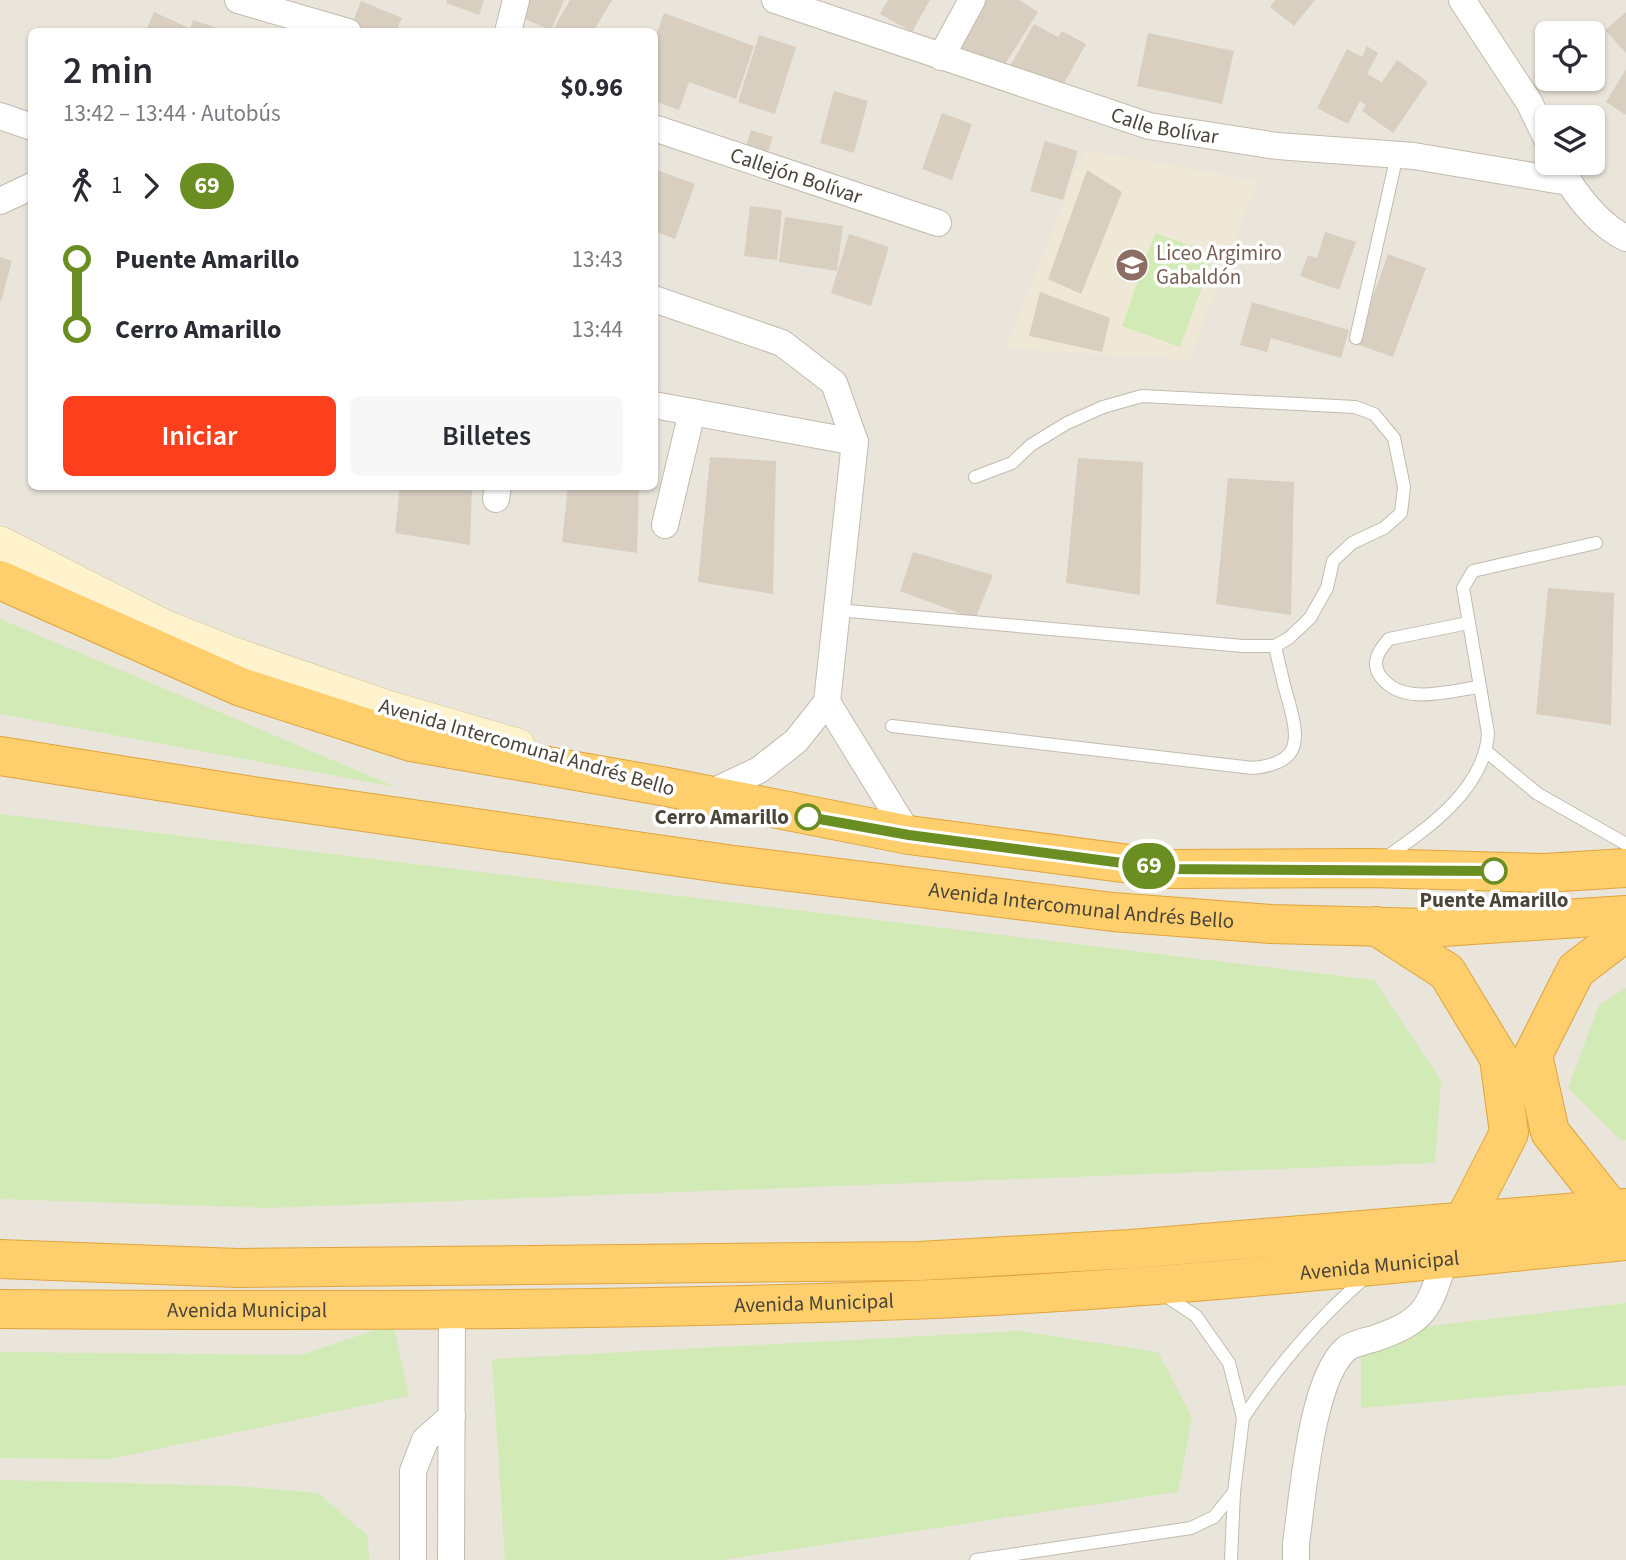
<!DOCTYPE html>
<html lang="es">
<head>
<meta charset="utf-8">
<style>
  body { margin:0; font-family:"Source Sans 3",sans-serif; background:#f7f7f7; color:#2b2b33; height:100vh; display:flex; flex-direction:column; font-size:26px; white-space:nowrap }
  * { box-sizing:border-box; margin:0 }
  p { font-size:23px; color:#7c7c81 }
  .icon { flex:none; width:38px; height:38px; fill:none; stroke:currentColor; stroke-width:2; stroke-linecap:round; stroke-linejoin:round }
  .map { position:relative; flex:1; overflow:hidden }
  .details { position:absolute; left:28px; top:28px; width:630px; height:462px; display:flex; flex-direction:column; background:#fff; border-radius:10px; box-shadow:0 2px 5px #0004 }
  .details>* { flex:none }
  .badge { padding:0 14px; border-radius:23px; font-size:24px; line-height:46px }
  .fabs { position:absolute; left:1535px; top:21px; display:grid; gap:14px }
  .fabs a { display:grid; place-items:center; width:70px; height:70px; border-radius:10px; background:#fff; box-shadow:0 2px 5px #0004; font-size:35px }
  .map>.badge { position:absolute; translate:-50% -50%; box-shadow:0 0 0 4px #fff }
  .legs { display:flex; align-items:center; gap:10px; height:77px; padding:0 35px; font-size:23px }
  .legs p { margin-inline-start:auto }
  .summary { display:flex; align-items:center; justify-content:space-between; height:119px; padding:0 35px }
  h1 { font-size:38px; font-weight:600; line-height:52px }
  .button { display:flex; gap:14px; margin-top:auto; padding:14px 35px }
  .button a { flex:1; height:80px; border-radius:10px; background:#fc3f1d; color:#fff; font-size:28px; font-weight:600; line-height:80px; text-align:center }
  .button a+a { background:#f7f7f7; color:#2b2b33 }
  ul { padding:0 35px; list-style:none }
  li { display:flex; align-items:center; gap:24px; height:70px; font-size:26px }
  li i { display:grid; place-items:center; width:10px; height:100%; margin:0 9px; background:currentColor }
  li i::after { content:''; width:18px; height:18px; margin:-9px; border:5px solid; border-radius:50%; background:#fff }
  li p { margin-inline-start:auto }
  li:first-child i { background:linear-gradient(#0000 50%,currentColor 0) }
  li:last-child i { background:linear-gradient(currentColor 50%,#0000 0) }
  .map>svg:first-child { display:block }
  .residential { fill:#eae5da; fill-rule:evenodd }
  .education { fill:#efe8d6 }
  .green { fill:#d2eab5 }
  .building { fill:#d8cfc1 }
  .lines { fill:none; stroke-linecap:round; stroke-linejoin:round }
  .lane-casing { stroke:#c2bbae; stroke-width:14 }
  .street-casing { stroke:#c2bbae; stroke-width:28 }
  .secondary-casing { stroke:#d6c79b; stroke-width:38 }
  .highway-casing { stroke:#e0a43c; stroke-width:40 }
  .lane { stroke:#fff; stroke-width:12 }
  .street { stroke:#fff; stroke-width:26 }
  .secondary { stroke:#fff3cd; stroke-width:37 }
  .highway { stroke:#ffcf6e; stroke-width:38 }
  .line-1-casing { stroke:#fff; stroke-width:16 }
  .line-1 { stroke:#6b8e23; stroke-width:10 }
  .stop-1-dot { fill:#fff; stroke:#6b8e23; stroke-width:3.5 }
  .labels { text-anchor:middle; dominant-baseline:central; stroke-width:7; stroke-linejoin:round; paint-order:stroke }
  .street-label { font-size:21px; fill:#4b4439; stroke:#fff }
  .education-label { font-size:21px; fill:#785e54; stroke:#fff; text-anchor:start }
  .stop-label { font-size:21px; font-weight:bold; fill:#4b4439; stroke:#fff; text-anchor:end }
</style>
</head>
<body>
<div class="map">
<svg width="1626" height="1560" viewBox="0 0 1626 1560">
  <rect width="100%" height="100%" fill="#f6f3ec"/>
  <path class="residential" d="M0 0H1626V1560H0ZM32 32H654V486H32ZM1547 33H1592V79H1547ZM1547 117H1592V163H1547Z"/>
  <path class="education" d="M1084 150 1258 181 1189 360 1006 348Z"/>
  <path class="green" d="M1155 233 1214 254 1180 347 1122 326Z
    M0 619 396 787 0 714Z
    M0 814 1374 980 1441 1080 1435 1163 268 1208 0 1199Z
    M1626 988V1140H1621L1568 1088 1599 1005Z
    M1626 1303V1385L1361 1408V1334Z
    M393 1324 409 1396 110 1459 0 1458V1352L301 1355Z
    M1018 1331 1158 1352 1192 1418 1178 1492 721 1560H505L492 1359Z
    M0 1480 235 1486 318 1493 368 1536 369 1560H0Z"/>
  <path class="building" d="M447 0H484L479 15 446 3Z
    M524 0H564L551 30 517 16Z
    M570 0H612L593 32H552Z
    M888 0H930L912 32 880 14Z
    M986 0H1019L1038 12 998 75 955 48Z
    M1275 0H1315L1294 26 1270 7Z
    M361 1 402 18 396 32H370L352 24Z
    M154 12 189 28 187 32H145Z
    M1626 12V53L1605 30Z
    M664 13 754 46 736 99 689 82 679 110 654 101V41Z
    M193 20 227 31V32H189Z
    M1034 24 1058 37 1062 31 1086 44 1057 96 1009 68Z
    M1148 33 1234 51 1222 104 1137 86Z
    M759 35 796 47 775 114 738 102Z
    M1367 46 1378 53 1367 74 1382 82 1397 60 1428 82 1393 133 1362 111 1366 105 1360 101 1348 124 1317 108 1347 49 1362 57Z
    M1626 69V115L1606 102Z
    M834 91 868 101 854 153 820 143Z
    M942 113 972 124 952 180 922 169Z
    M751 130 773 137 765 161 743 154Z
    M1045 141 1078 151 1063 200 1030 191Z
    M654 169 695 184 675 239 654 231Z
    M1087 170 1122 192 1081 294 1048 279Z
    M750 206 782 210 777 260 744 256Z
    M785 217 843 226 837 271 779 262Z
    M1325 232 1356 242 1339 290 1300 276 1308 255 1317 258Z
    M849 234 889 247 871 306 831 293Z
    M1388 254 1426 268 1393 357 1356 344Z
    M0 257 12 261 1 301 0 300Z
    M1040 292 1110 318 1102 352 1029 336Z
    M1252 302 1349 330 1341 358 1271 338 1267 352 1240 345Z
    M710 457 776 461 773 594 698 582Z
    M1078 458 1143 462 1140 595 1066 583Z
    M1228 478 1294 482 1291 615 1216 604Z
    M400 486H472L470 545 395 533Z
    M568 486H639L637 553 562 542Z
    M913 552 993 575 975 619 900 591Z
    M1548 588 1614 593 1611 725 1536 714Z"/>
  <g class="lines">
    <defs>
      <path id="lane" d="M1356 338 1397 155
        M837 610 1243 646H1275L1289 638 1310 618 1327 588 1333 561 1352 543 1384 528 1401 513 1404 487 1394 438 1374 414 1355 407 1142 396 1103 407 1067 423 1031 445 1012 463 975 477
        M1468 623 1389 639C1379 650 1370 663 1381 677 1403 706 1448 691 1479 687
        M892 726 1253 768C1303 763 1299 739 1288 699 1283 682 1279 664 1275 646
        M1487 752 1538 794 1626 844
        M1385 858C1427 829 1485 789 1488 733L1463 588 1473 571 1596 543
        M1163 1294 1196 1316 1229 1363 1243 1418 1234 1492 1231 1560
        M1243 1418C1279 1364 1317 1319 1366 1277
        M976 1560 1191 1528 1214 1517 1234 1492"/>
      <g id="street">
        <path d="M238 0 348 32"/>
        <path id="s1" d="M775 0 1149 126 1277 146 1414 156 1568 182"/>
        <path d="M1462 0 1529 102 1547 139"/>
        <path d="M508 32 516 0"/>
        <path d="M941 57 972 0"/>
        <path d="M0 116 32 127"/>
        <path id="s2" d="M654 128 938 223"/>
        <path d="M1560 166C1573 192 1599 226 1626 238"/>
        <path d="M0 201 32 186"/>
        <path d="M654 299 782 343 834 383 855 442 827 702 796 741 759 770 706 795"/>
        <path d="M654 405 855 442"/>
        <path d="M496 499 498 486"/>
        <path d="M665 525 692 412"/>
        <path d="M827 702 909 835"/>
        <path d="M413 1560V1471L425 1440 452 1416"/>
        <path d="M451 1560 452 1309"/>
        <path d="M1296 1560V1543C1303 1496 1311 1379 1346 1349 1353 1343 1367 1341 1376 1338 1427 1320 1429 1308 1445 1258"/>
      </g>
      <path id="secondary" d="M0 545 163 628 231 655 384 708 517 747"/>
      <g id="highway">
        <path d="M0 580 241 687 411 742 667 787 909 835 1168 869 1370 868 1545 873 1626 868"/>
        <path id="s3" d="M0 756 259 797 734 865 1113 912 1271 924 1427 928 1626 915"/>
        <path d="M1376 926 1447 972 1499 1058 1509 1133 1463 1223"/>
        <path d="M1612 1210 1550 1132 1533 1055 1576 970 1626 932"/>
        <path d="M0 1259 238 1268 919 1261 1131 1249 1626 1208"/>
        <path id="s4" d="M0 1309C303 1311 606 1311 908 1300 1148 1291 1387 1264 1626 1241"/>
      </g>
    </defs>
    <use href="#lane" class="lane-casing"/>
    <use href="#street" class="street-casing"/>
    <use href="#secondary" class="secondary-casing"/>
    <use href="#highway" class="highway-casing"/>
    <use href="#lane" class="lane"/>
    <use href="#street" class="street"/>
    <use href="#secondary" class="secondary"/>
    <use href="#highway" class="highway"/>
  </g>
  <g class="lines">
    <defs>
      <path id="line-1" d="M808 817 909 835 1168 869 1494 871"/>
    </defs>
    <use href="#line-1" class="line-1-casing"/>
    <use href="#line-1" class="line-1"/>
  </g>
  <defs>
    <symbol id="school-disc" viewBox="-11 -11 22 22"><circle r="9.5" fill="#8d6e63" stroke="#fff"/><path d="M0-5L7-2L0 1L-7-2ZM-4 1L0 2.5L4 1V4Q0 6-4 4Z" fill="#fff"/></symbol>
  </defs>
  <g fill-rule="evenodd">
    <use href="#school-disc" x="1113" y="246" width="38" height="38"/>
  </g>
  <g class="stop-1-dot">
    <circle cx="808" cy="817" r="12"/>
    <circle cx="1494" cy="871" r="12"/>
  </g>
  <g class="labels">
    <g class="street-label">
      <text stroke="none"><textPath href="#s1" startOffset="410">Calle Bolívar</textPath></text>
      <text stroke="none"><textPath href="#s2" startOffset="150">Callejón Bolívar</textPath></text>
      <text transform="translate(527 747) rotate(16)">Avenida Intercomunal Andrés Bello</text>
      <text stroke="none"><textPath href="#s3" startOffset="1092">Avenida Intercomunal Andrés Bello</textPath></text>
      <text stroke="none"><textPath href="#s4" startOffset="1381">Avenida Municipal</textPath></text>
      <text stroke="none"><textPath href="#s4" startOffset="814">Avenida Municipal</textPath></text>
      <text stroke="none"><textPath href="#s4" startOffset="247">Avenida Municipal</textPath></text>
    </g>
    <g class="education-label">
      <text x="1156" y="253">Liceo Argimiro<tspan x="1156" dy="24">Gabaldón</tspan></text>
    </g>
    <g class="stop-label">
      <text x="789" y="817">Cerro Amarillo</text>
      <text x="1494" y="900" text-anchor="middle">Puente Amarillo</text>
    </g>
  </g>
</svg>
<div class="fabs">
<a><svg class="icon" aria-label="locate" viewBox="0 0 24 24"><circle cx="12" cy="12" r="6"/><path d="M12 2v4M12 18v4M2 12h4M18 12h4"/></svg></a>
<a><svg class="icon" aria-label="layers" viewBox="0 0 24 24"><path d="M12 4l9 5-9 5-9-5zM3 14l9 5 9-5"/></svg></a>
</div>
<b class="badge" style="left:1149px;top:866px;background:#6b8e23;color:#fff">69</b>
<section class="details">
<div class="summary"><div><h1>2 min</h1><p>13:42 – 13:44 · Autobús</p></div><b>$0.96</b></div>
<div class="legs"><svg class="icon" aria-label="walk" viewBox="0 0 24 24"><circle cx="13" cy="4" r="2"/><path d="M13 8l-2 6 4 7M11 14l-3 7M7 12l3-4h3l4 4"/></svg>1<svg class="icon" aria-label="forward" viewBox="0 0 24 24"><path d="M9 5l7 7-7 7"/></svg><b class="badge" style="background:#6b8e23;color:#fff">69</b></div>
<ul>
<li><i style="color:#6b8e23"></i><b>Puente Amarillo</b><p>13:43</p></li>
<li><i style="color:#6b8e23"></i><b>Cerro Amarillo</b><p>13:44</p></li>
</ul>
<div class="button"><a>Iniciar</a><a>Billetes</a></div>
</section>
</div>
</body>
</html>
